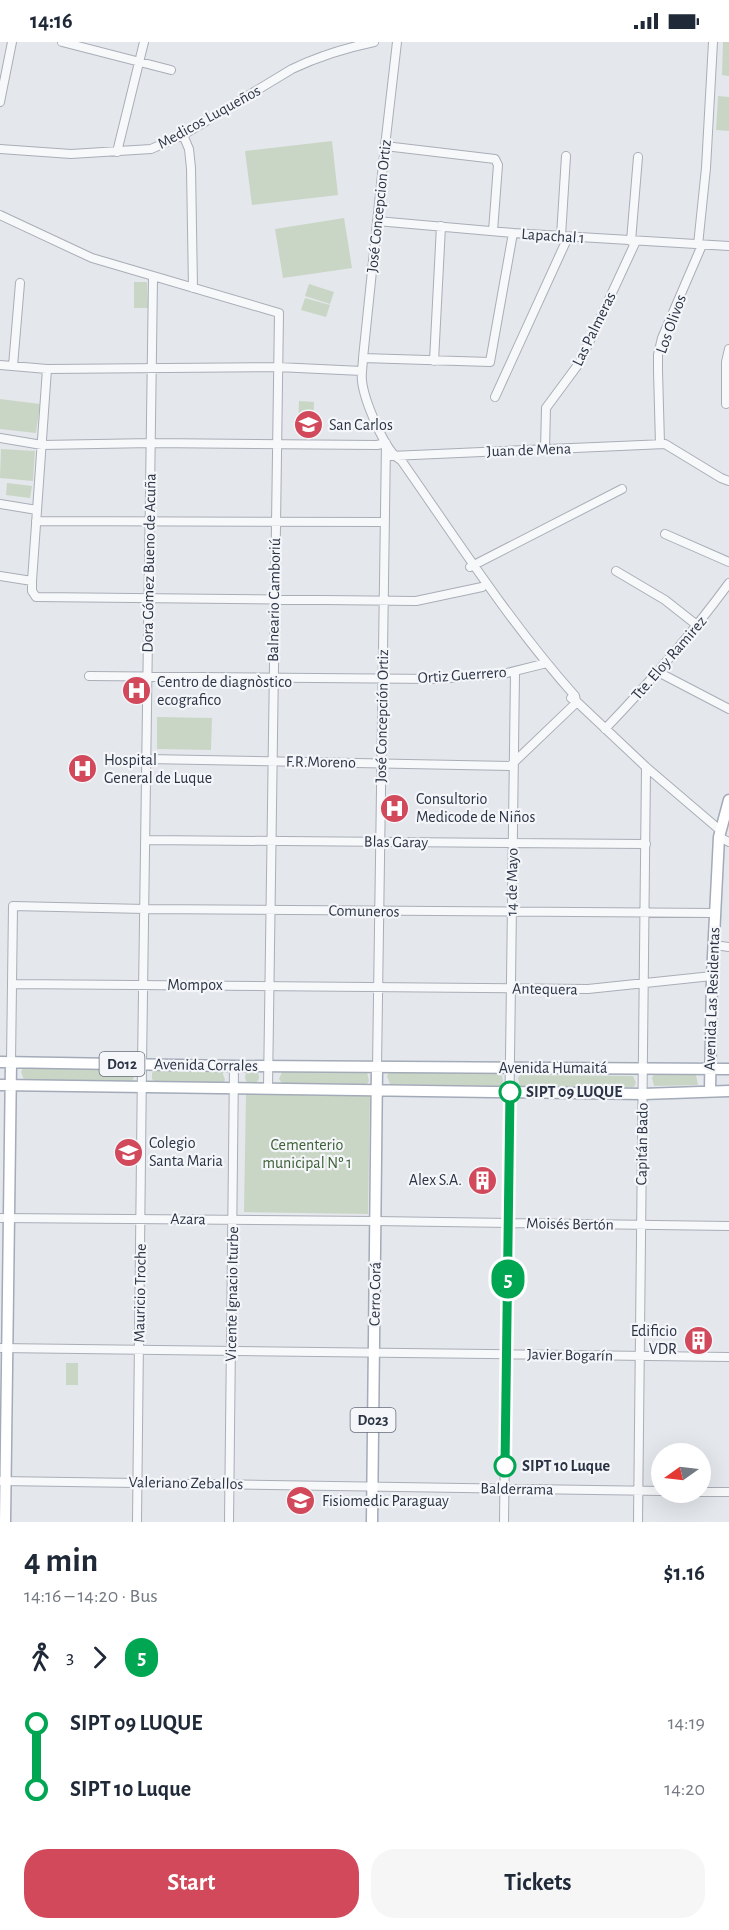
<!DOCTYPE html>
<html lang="en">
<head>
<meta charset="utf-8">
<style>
  body { margin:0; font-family:"Alegreya Sans",sans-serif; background:#f6f6f7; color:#1f2937; height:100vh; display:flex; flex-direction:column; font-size:22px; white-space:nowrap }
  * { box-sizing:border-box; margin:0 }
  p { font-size:20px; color:#747a83 }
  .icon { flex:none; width:33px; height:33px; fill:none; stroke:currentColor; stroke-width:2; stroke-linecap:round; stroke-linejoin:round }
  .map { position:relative; height:1480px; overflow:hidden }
  .side { display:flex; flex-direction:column; background:#fff; flex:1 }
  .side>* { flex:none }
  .badge { padding:0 12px; border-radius:20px; font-size:21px; line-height:39px }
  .needle { width:39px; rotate:256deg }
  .fabs { position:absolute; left:651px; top:1401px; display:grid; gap:12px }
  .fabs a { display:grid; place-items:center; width:60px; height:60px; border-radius:50%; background:#fff; box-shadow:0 6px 24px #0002; font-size:30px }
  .map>.badge { position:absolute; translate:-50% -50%; box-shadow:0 0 0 3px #fff }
  .legs { display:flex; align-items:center; gap:9px; height:66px; padding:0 24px; font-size:20px }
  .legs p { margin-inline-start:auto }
  .summary { display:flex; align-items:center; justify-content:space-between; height:102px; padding:0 24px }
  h1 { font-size:33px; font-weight:600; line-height:45px }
  .cta { display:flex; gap:12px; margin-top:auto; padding:12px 24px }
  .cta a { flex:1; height:69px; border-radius:24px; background:#d1495b; color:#fff; font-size:24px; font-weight:600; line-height:69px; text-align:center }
  .cta a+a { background:#f6f6f7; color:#1f2937 }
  ul { padding:0 24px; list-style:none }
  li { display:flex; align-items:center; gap:21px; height:66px; font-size:22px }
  li i { display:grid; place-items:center; width:9px; height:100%; margin:0 8px; background:currentColor }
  li i::after { content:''; width:15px; height:15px; margin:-8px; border:4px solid; border-radius:50%; background:#fff }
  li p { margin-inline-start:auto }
  li:first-child i { background:linear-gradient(#0000 50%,currentColor 0) }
  li:last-child i { background:linear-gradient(currentColor 50%,#0000 0) }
  .status { display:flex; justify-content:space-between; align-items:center; height:42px; padding:0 30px; background:#fff; direction:ltr }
  .status svg { height:16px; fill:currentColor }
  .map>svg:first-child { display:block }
  .green { fill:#c9d6c5 }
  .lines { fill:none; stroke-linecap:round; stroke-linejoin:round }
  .minor-casing { stroke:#a9aeb7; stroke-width:10 }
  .major-casing { stroke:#a3abb8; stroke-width:13 }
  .minor { stroke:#f7f8fa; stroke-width:8 }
  .major { stroke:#fff; stroke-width:10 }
  .line-1-casing { stroke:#fff; stroke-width:14 }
  .line-1 { stroke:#00a651; stroke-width:9 }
  .stop-1-dot { fill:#fff; stroke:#00a651; stroke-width:3 }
  .labels { text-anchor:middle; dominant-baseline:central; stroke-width:4.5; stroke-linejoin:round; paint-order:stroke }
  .shield { fill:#f4f6f9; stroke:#676e7b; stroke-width:1.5 }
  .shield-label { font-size:15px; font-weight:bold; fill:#2b3445 }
  .street-label { font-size:16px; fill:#2b3445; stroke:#f4f6f9 }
  .poi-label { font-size:16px; fill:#2b3445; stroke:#f4f6f9; text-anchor:start }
  .stop-label { font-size:16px; font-weight:bold; fill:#2b3445; stroke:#f4f6f9; text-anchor:start }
  .park-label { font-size:16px; fill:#3f6138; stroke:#f4f6f9 }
</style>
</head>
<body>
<div class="status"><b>14:16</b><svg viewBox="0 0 49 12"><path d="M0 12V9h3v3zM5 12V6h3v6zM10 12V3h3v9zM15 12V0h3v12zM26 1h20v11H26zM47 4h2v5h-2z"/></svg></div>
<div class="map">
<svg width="729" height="1480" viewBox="0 0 729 1480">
  <rect width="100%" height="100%" fill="#e4e7ec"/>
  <path class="green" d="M723 0H729V34L722 33Z
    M718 54 729 55V89L716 88Z
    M332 99 338 153 252 163 245 109Z
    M344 176 352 226 283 236 275 187Z
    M134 240H147L148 266H134Z
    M309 242 334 250 330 262 305 254Z
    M305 256 330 263 326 275 301 268Z
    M0 357 40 362 36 391 0 387Z
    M299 359 314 360 313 386 298 385Z
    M1 407 35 409 33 439 0 436Z
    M7 441 32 444 30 456 6 453Z
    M157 675 212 676 211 708 157 707Z
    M23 1026 131 1028 134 1036 131 1040 24 1038 21 1030Z
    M155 1028 222 1029 225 1038 223 1041 155 1040 152 1037V1031Z
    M245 1035a7 7 0 1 1 14 0a7 7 0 1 1-14 0Z
    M282 1030H367L369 1039 367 1042 282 1041 279 1037Z
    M389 1030 500 1032 502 1034 503 1040 500 1044 390 1042 387 1034Z
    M654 1032 696 1033 698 1043 654 1044 652 1036Z
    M520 1033 633 1034 636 1041 634 1045 520 1044 518 1036Z
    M246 1052 370 1054 368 1172 244 1170Z
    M66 1321H78V1343H66Z"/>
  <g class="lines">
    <defs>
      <path id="minor" d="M62 0 171 28
        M397 0 384 113 363 316C363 323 361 332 362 339 364 357 385 411 401 418 457 498 510 581 575 654L576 659
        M0 60 12 0
        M183 93 189 107 191 126 193 246
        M385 104 495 117 498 123 493 189
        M0 107 71 112 151 107 183 93 292 27C319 14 345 6 374 0
        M117 110 144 0
        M0 173 92 216 279 271 268 1046
        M377 179 513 191 729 204
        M561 194 566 114
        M631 199 638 115
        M698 203 706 126 713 0
        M363 316 490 320 513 191
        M434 319 441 184
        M0 323 47 327 277 325 362 329
        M13 324 20 241
        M47 327 32 539V549L36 555 416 559 482 545
        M495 355 568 195
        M726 362V320L729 307
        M0 396 42 403 152 401 377 403 386 401
        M660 402 658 329V313L662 296 702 203
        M545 408 546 366 580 320 636 199
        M391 414 665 402 721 436 729 439
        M0 462 37 468
        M36 479 384 480
        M665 492 729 520
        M470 525 622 447
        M616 529 665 558 698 584
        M0 534 32 539
        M658 630 729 667
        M89 634 437 637 507 631 547 621
        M571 656 576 659 646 725 721 789
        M605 687C649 641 691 593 729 541
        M147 717 510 724 577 660
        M719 795 729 800
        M146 798 646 802
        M714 903 729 905
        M12 942 588 947 712 934
        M11 1020 13 864 145 867 715 871
        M377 1025 386 401
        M0 1176 375 1179 729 1184
        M0 1306 729 1315
        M0 1439 662 1449
        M700 1450H729
        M137 1480 142 1023 153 235
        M229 1480 234 1024
        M504 1480 515 630
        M638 1480 646 725"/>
      <path id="major" d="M0 1020 234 1024 729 1027
        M0 1043 643 1052 729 1049
        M710 1049 712 934 719 795 729 758
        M5 1480 11 1020
        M372 1480 377 1025"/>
    </defs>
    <use href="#minor" class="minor-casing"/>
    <use href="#major" class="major-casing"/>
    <use href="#minor" class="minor"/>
    <use href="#major" class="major"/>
  </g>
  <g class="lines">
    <defs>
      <path id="line-1" d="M505 1424 510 1050"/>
    </defs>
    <use href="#line-1" class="line-1-casing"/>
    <use href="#line-1" class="line-1"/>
  </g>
  <defs>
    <symbol id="school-disc" viewBox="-11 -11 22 22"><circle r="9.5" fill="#d1495b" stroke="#f4f6f9"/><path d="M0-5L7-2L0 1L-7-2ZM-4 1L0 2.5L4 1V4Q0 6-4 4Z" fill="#fff"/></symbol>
    <symbol id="hospital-disc" viewBox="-11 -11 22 22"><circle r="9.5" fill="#d1495b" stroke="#f4f6f9"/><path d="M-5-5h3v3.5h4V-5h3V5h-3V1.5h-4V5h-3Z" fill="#fff"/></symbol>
    <symbol id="building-disc" viewBox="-11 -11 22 22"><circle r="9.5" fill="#d1495b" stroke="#f4f6f9"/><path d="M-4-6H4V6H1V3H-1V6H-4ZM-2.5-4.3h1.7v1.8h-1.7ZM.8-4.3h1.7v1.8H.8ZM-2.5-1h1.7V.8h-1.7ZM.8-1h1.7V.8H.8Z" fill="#fff"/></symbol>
    <symbol id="university-disc" viewBox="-11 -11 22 22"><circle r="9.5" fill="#d1495b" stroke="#f4f6f9"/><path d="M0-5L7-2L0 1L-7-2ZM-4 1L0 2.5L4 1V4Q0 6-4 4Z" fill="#fff"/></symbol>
  </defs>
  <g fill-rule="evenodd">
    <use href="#school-disc" x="292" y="366" width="33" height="33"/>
    <use href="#hospital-disc" x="120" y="632" width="33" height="33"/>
    <use href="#hospital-disc" x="66" y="710" width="33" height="33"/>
    <use href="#hospital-disc" x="378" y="750" width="33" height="33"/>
    <use href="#school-disc" x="112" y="1094" width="33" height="33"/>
    <use href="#building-disc" x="466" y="1122" width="33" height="33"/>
    <use href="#building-disc" x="682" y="1282" width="33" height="33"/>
    <use href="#university-disc" x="284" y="1442" width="33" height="33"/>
  </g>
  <g class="stop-1-dot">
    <circle cx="510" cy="1050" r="10"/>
    <circle cx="505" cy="1424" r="10"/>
  </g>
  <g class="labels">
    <g class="shield">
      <rect x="99.5" y="1010" width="45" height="24" rx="4.5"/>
      <rect x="350.5" y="1366" width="45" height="24" rx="4.5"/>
    </g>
    <g class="shield-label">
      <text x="122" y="1022">D012</text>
      <text x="373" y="1378">D023</text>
    </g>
    <g class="street-label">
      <text transform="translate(209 75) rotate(-29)">Medicos Luqueños</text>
      <text transform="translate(379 164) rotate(-84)">José Concepcion Ortiz</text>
      <text transform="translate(553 194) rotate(4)">Lapachal 1</text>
      <text transform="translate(671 282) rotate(-70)">Los Olivos</text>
      <text transform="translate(594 287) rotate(-64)">Las Palmeras</text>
      <text transform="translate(529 408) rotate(-2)">Juan de Mena</text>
      <text transform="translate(149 521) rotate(-89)">Dora Gómez Bueno de Acuña</text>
      <text transform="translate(274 558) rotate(-89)">Balneario Camboriú</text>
      <text transform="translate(669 616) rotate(-49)">Tte. Eloy Ramirez</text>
      <text transform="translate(462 633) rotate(-4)">Ortiz Guerrero</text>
      <text transform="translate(382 674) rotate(-89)">José Concepción Ortiz</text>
      <text transform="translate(321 720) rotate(1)">F.R.Moreno</text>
      <text transform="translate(396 800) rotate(1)">Blas Garay</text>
      <text transform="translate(512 840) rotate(-89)">14 de Mayo</text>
      <text transform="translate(364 869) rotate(1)">Comuneros</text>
      <text x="195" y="943">Mompox</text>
      <text transform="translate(545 947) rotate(1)">Antequera</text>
      <text transform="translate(712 957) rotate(-88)">Avenida Las Residentas</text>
      <text transform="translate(206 1023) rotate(1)">Avenida Corrales</text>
      <text x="553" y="1026">Avenida Humaitá</text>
      <text transform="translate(642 1102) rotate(-89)">Capitán Bado</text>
      <text transform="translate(188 1177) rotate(1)">Azara</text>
      <text transform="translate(570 1182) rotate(1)">Moisés Bertón</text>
      <text transform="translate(140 1251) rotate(-89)">Mauricio Troche</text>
      <text transform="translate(232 1252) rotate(-89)">Vicente Ignacio Iturbe</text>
      <text transform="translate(375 1252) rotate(-89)">Cerro Corá</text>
      <text transform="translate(570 1313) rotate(1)">Javier Bogarín</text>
      <text transform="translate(186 1441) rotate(1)">Valeriano Zeballos</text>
      <text transform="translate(517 1447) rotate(1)">Balderrama</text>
    </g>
    <g class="poi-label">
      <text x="329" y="383">San Carlos</text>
      <text x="157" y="640">Centro de diagnòstico<tspan x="157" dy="18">ecografico</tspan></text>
      <text x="104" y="718">Hospital<tspan x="104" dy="18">General de Luque</tspan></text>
      <text x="416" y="757">Consultorio<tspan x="416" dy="18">Medicode de Niños</tspan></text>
      <text x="149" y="1101">Colegio<tspan x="149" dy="18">Santa Maria</tspan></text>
      <text x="462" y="1138" text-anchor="end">Alex S.A.</text>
      <text x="677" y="1289" text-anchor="end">Edificio<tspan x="677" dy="18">VDR</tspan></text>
      <text x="322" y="1459">Fisiomedic Paraguay</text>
    </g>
    <g class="stop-label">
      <text x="526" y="1050">SIPT 09 LUQUE</text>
      <text x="522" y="1424">SIPT 10 Luque</text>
    </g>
    <g class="park-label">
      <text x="307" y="1103">Cementerio<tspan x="307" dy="18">municipal Nº 1</tspan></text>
    </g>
  </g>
</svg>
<div class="fabs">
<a><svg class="needle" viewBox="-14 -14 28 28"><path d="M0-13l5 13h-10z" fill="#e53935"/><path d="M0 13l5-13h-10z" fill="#747a83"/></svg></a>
</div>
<b class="badge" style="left:508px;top:1237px;background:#00a651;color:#fff">5</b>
</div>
<section class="side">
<div class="summary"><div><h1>4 min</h1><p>14:16 – 14:20 · Bus</p></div><b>$1.16</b></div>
<div class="legs"><svg class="icon" aria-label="walk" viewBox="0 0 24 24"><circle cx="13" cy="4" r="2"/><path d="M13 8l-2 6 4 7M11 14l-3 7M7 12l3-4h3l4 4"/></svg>3<svg class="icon" aria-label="forward" viewBox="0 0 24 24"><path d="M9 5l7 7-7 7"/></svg><b class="badge" style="background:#00a651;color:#fff">5</b></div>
<ul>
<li><i style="color:#00a651"></i><b>SIPT 09 LUQUE</b><p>14:19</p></li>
<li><i style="color:#00a651"></i><b>SIPT 10 Luque</b><p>14:20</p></li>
</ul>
<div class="cta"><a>Start</a><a>Tickets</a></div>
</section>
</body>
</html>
